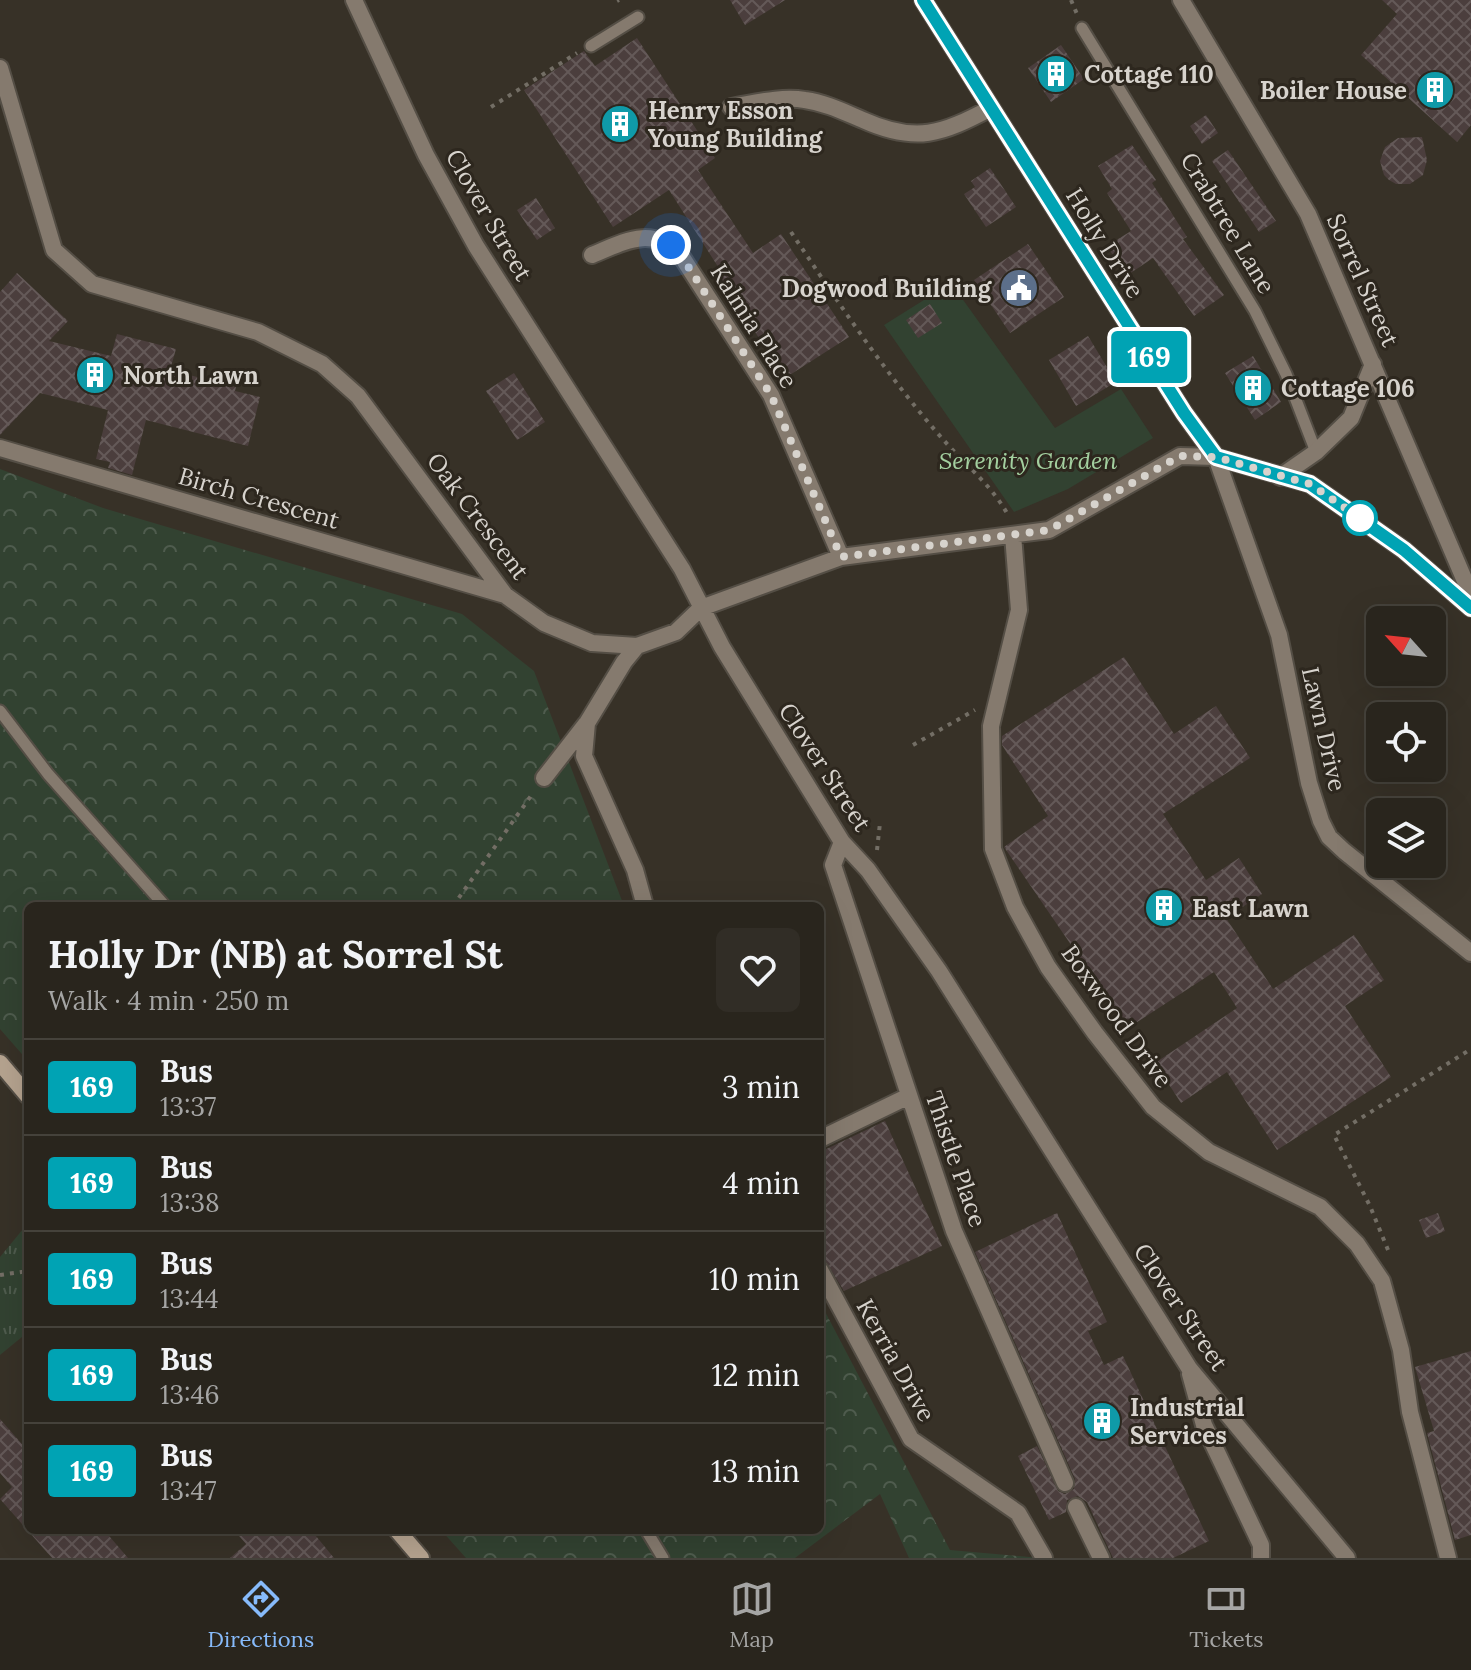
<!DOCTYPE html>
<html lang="en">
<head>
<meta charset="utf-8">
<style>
  body { margin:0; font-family:Lora,serif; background:#312d26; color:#f1f3f6; height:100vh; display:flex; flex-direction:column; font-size:30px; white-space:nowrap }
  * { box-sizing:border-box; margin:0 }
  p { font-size:26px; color:#a5a5a4 }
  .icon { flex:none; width:44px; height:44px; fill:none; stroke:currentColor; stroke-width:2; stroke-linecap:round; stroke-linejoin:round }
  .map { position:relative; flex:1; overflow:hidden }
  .side { position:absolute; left:24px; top:902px; width:800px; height:632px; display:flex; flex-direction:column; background:#29251d; border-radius:12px; box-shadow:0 8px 32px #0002,0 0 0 2px #45423b }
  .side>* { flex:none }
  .badge { padding:0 16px; border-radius:6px; font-size:28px; line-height:52px }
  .needle { width:52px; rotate:297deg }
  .buttons { position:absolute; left:1366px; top:606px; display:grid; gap:16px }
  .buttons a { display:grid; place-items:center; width:80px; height:80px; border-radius:12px; background:#29251d; box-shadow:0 8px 32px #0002,0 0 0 2px #45423b; font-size:40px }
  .you { position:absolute; width:40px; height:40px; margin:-20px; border:6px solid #fff; border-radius:50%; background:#1a73e8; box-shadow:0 0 0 12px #1a73e833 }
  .map>.badge { position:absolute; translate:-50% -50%; box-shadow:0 0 0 4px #fff }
  .round { display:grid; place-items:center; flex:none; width:84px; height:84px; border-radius:12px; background:#312d26 }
  .summary { display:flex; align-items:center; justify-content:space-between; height:136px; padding:0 24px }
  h1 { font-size:38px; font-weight:700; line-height:60px }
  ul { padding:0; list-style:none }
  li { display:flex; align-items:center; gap:24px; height:96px; padding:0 24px; border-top:2px solid #45423b }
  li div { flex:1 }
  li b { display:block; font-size:30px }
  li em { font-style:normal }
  li .badge { min-width:88px; font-weight:700; text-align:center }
  .tab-bar { display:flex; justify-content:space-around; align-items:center; height:112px; border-top:2px solid #45423b; background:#29251d; font-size:22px; color:#a5a5a4 }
  .tab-bar a { display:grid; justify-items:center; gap:4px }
  .tab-bar .selected { color:#87bbfb }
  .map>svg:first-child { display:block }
  .grass { fill:url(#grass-tufts) }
  .forest { fill:url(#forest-crowns) }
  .garden { fill:#324231 }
  .building { fill:url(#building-cross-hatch) }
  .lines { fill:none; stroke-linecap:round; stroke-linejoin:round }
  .lane-casing { stroke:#544e45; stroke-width:15 }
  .street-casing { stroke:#544e45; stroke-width:20 }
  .secondary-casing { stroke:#544e45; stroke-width:20 }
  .path { stroke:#736e65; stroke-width:4; stroke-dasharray:4 6; stroke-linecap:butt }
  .lane { stroke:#857a6e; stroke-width:11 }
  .street { stroke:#857a6e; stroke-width:16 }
  .secondary { stroke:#b5a38f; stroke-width:16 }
  .line-casing { stroke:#fff; stroke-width:18 }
  .line { stroke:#00a3b4; stroke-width:12 }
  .walk { stroke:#d7d3cd; stroke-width:8; stroke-dasharray:0 14.4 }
  .stop-dot { fill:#fff; stroke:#00a3b4; stroke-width:4 }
  .labels { text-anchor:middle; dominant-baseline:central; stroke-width:6; stroke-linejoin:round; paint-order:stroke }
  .poi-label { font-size:24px; font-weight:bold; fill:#d7d3cd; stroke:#2d271e; text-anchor:start }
  .street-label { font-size:24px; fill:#d7d3cd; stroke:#2d271e }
  .park-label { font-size:24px; font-style:italic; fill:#a3cf9f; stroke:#2d271e }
</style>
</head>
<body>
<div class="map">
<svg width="1471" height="1558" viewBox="0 0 1471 1558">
  <defs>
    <pattern id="grass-tufts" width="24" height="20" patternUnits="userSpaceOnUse" patternTransform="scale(2)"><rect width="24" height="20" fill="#324231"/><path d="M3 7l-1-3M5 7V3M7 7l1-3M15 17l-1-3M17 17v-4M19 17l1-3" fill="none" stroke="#4f5c4e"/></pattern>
    <pattern id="forest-crowns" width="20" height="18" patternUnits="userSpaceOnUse" patternTransform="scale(2)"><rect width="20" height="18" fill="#324231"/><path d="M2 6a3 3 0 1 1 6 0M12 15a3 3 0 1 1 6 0" fill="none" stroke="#4f5c4e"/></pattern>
    <pattern id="building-cross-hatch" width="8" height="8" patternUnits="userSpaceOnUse" patternTransform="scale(2)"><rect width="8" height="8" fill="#4b3e3d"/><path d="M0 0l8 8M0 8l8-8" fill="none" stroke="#645958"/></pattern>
  </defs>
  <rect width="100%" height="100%" fill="#373127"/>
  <path class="grass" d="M28 1223V1332L0 1355V1257Z"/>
  <path class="forest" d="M0 469 103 508 462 614 534 671 624 906H28V1061L0 1029Z
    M820 1302 950 1550 1040 1558H909L880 1494 795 1558H466L441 1530H820Z"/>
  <path class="garden" d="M951 283 1055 428 1121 389 1153 438 1068 489 1014 512 884 325Z"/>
  <path class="building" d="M730 0H785L745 25Z
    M1382 0H1471V125L1457 142 1361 55 1397 14Z
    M637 38 715 158 698 170 753 253 781 234 849 337 785 378 718 275 722 273 669 190 613 227 524 90 584 51 595 66Z
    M1061 45 1084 79 1051 102 1028 68Z
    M1206 115 1218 133 1202 144 1190 126Z
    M1422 137 1427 160 1423 175 1410 184H1396L1389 180 1384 175 1380 161 1385 147 1398 138Z
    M1132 145 1156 180 1152 183 1187 237 1183 239 1224 295 1194 316 1153 258 1126 276 1107 246 1131 231 1107 193 1112 189 1098 166Z
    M1228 150 1276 221 1259 232 1212 161Z
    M990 168 1016 207 986 227 964 194 975 187 971 181Z
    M536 198 555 228 537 240 517 210Z
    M1028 244 1064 297 1010 333 974 280Z
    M17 273 68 321 49 341 111 356 117 334 176 349 170 370 236 387 235 391 260 397 248 446 146 420 132 475 108 468 110 462 96 459 108 410 40 393 0 435V292Z
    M930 304 942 323 918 338 906 320Z
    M1088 336 1116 382 1076 406 1049 360Z
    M1253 356 1281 402 1255 420 1225 373Z
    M514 373 545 422 517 440 486 391Z
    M1124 657 1174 734 1216 706 1250 758 1163 814 1206 880 1239 858 1262 894 1226 918 1273 989 1354 935 1384 980 1345 1006 1391 1077 1277 1150 1227 1072 1181 1103 1155 1063 1237 1008 1214 972 1128 1028 1004 847 1048 816 1002 745V736Z
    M885 1121 942 1246 844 1291 820 1252V1152Z
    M1057 1213 1107 1322 1088 1331 1104 1365 1123 1356 1209 1541 1173 1558H1113L1087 1502 1078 1496 1067 1500 1066 1512 1049 1520 1018 1456 1037 1446 1058 1491 1065 1494 1074 1489 1075 1479 975 1252Z
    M1438 1213 1445 1231 1426 1238 1419 1220Z
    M1471 1351V1535L1455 1540 1427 1433 1434 1431 1415 1367Z
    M0 1419 28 1451V1530H104L128 1558H52L0 1499 12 1487 0 1473Z
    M234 1530H311L334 1558H230L246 1544Z"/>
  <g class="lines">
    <defs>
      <path id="lane" d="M1082 28 1255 311 1286 374 1316 452
        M591 46 638 17
        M0 711 48 774 165 906
        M646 1530 663 1558"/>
      <path id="street" d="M354 0 426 155 476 246 682 569 722 647 842 842 868 870 939 971 1189 1368 1347 1558
        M923 0 1184 413 1216 457 1310 484 1404 550 1471 608
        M1181 0 1308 214 1471 595
        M0 68 54 250 92 284 258 332 322 364 358 396 505 595 544 623 592 643 637 646 676 632 701 608 841 557 1049 530 1180 456 1216 457 1279 635 1309 783 1321 821 1329 837 1344 851 1471 953
        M731 107C755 103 781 96 805 100 826 103 844 112 863 120 916 144 942 134 991 108
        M592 255C624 242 651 225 680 254L771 395 841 557
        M0 448 505 595
        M1280 477 1316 452 1351 418 1373 364
        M1013 535 1019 610 991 726 993 849 1015 907 1048 967 1095 1033 1153 1107 1209 1152 1320 1207 1357 1244 1382 1281 1401 1350 1410 1412 1448 1558
        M637 646 624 662 587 723 584 756 635 870 645 906
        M544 778 586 724
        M842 842 833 865 954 1231 1065 1483
        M820 1139 909 1096
        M820 1270 911 1439 1018 1513 1044 1558
        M1190 1374 1204 1425 1261 1545V1558
        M1076 1507 1101 1558"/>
      <path id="secondary" d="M0 1063 28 1096
        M397 1530 421 1558"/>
    </defs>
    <use href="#lane" class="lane-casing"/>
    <use href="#street" class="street-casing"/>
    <use href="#secondary" class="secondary-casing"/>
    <path class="path" d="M1071 0 1077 14
      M617 1 619 0
      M491 107 577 53
      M791 232C838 302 885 373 940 436 963 463 991 484 1008 515
      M913 745 975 710
      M877 850 880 823
      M453 906 533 793
      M1388 1250 1370 1206 1334 1135 1471 1049
      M0 1275 28 1271"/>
    <use href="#lane" class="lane"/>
    <use href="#street" class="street"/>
    <use href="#secondary" class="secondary"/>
  </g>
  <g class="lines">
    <defs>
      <path id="line" d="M923 0 1184 413 1216 457 1310 484 1404 550 1471 608"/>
    </defs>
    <use href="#line" class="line-casing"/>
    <use href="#line" class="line"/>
    <path class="walk" d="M671 245 680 254 771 395 841 557 1049 530 1180 456 1216 457 1310 484 1360 518"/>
  </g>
  <defs>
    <symbol id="building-disc" viewBox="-11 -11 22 22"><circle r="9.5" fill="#0f9aa8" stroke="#2d271e"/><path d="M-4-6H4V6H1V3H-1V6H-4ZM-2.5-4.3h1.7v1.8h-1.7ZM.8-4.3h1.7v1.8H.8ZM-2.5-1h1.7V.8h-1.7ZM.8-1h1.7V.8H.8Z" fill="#fff"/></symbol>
    <symbol id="civic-disc" viewBox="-11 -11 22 22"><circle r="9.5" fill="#5c6f8a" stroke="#2d271e"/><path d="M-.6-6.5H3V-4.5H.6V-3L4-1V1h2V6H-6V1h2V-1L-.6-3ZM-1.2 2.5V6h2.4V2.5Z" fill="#fff"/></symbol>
  </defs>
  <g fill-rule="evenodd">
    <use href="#building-disc" x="1034" y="52" width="44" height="44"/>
    <use href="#building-disc" x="1413" y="68" width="44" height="44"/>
    <use href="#building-disc" x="598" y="102" width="44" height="44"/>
    <use href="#civic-disc" x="997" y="266" width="44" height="44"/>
    <use href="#building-disc" x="73" y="353" width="44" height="44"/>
    <use href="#building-disc" x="1231" y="366" width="44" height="44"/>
    <use href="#building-disc" x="1142" y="886" width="44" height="44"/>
    <use href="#building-disc" x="1080" y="1399" width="44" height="44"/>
  </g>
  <circle class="stop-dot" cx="1360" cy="518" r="16"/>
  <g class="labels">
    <g class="poi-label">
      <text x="1084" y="74">Cottage 110</text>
      <text x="1407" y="90" text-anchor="end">Boiler House</text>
      <text x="648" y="110">Henry Esson<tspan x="648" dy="28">Young Building</tspan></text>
      <text x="991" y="288" text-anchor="end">Dogwood Building</text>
      <text x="123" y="375">North Lawn</text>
      <text x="1281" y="388">Cottage 106</text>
      <text x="1192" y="908">East Lawn</text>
      <text x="1130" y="1407">Industrial<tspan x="1130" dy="28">Services</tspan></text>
    </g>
    <g class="street-label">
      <text transform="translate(489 215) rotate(60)">Clover Street</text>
      <text transform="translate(1228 223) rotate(59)">Crabtree Lane</text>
      <text transform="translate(1105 243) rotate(58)">Holly Drive</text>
      <text transform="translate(1363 280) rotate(66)">Sorrel Street</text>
      <text transform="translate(754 326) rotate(58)">Kalmia Place</text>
      <text transform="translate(259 498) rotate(16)">Birch Crescent</text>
      <text transform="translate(478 516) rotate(53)">Oak Crescent</text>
      <text transform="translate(1324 729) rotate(77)">Lawn Drive</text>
      <text transform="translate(825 767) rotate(57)">Clover Street</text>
      <text transform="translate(1117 1016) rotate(54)">Boxwood Drive</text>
      <text transform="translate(956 1159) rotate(71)">Thistle Place</text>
      <text transform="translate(1181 1307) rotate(56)">Clover Street</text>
      <text transform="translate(896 1360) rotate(61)">Kerria Drive</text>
    </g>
    <g class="park-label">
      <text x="1028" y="460">Serenity Garden</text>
    </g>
  </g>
</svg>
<div class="buttons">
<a><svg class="needle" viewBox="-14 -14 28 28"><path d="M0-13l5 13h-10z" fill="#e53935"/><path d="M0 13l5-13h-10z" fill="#a5a5a4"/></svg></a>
<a><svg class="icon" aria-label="locate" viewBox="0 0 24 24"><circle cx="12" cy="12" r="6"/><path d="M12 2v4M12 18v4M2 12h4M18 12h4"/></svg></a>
<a><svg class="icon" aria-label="layers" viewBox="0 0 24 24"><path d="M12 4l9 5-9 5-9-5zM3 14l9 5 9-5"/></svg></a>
</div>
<div class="you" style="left:671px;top:245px"></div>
<b class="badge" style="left:1149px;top:357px;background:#00a3b4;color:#fff">169</b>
<section class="side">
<div class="summary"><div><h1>Holly Dr (NB) at Sorrel St</h1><p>Walk · 4 min · 250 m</p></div><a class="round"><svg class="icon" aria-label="heart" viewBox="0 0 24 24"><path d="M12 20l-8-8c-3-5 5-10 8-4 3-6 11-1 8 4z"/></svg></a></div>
<ul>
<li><span class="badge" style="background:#00a3b4;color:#fff">169</span><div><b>Bus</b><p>13:37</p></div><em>3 min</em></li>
<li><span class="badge" style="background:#00a3b4;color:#fff">169</span><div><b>Bus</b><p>13:38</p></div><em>4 min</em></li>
<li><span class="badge" style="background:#00a3b4;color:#fff">169</span><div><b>Bus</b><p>13:44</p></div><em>10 min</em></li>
<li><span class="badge" style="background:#00a3b4;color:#fff">169</span><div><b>Bus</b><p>13:46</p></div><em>12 min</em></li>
<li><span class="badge" style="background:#00a3b4;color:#fff">169</span><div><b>Bus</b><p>13:47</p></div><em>13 min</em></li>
</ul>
</section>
</div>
<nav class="tab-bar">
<a class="selected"><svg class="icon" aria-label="directions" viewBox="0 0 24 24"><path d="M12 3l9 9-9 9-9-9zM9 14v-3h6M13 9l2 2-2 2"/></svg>Directions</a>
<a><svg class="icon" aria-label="map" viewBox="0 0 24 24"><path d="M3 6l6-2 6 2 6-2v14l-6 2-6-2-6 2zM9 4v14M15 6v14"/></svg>Map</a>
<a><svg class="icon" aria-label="tickets" viewBox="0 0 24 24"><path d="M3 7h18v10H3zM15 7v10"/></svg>Tickets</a>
</nav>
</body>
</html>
